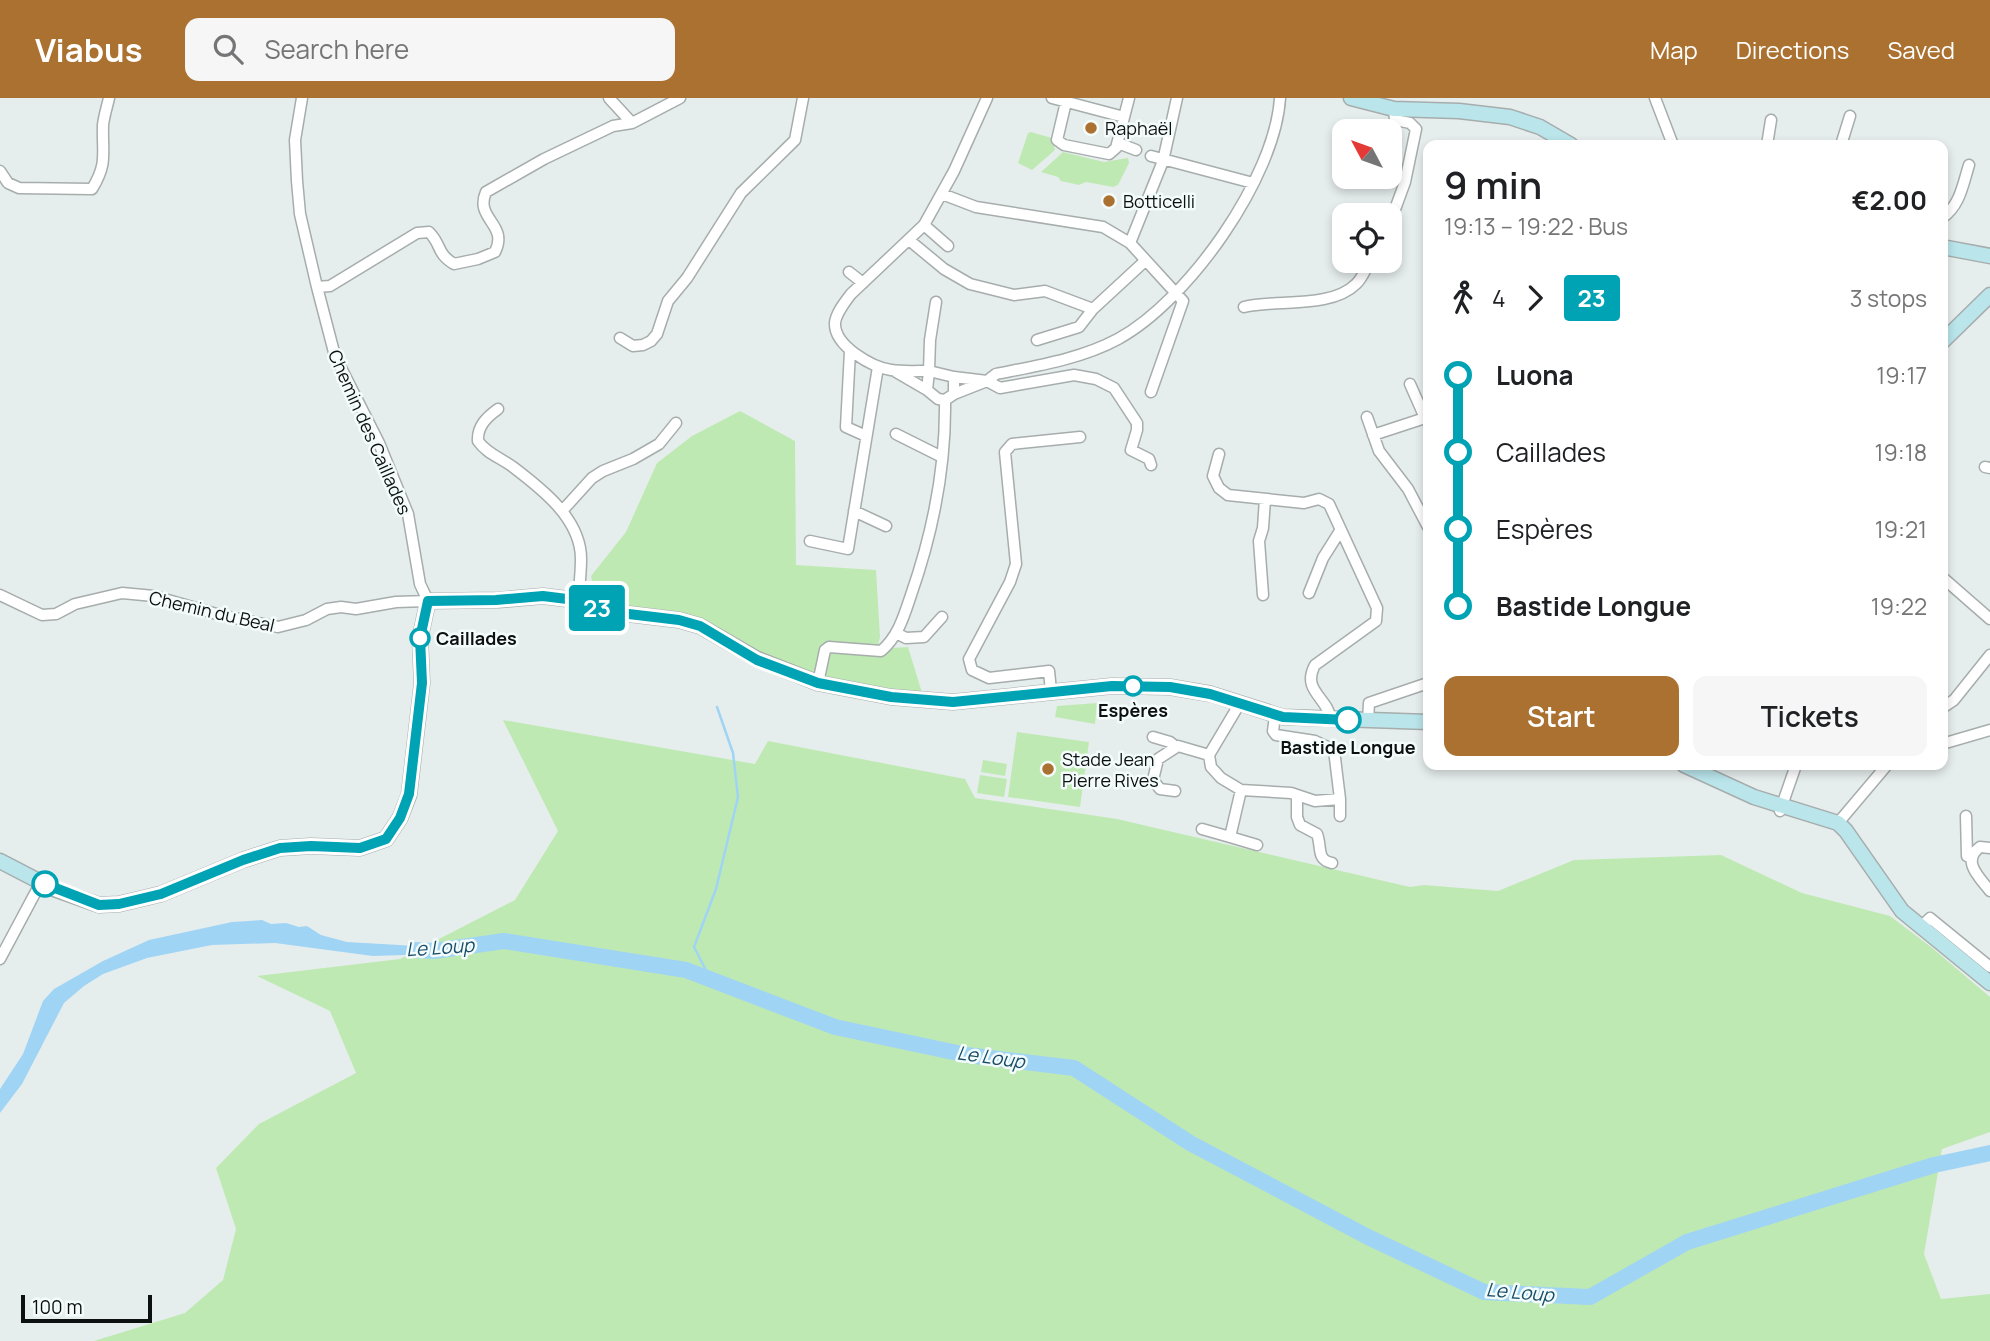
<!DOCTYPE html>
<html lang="en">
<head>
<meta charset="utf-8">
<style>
  body { margin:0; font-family:Manrope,sans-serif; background:#f6f6f6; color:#202124; height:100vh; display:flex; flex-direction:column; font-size:26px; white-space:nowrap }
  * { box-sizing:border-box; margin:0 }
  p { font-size:23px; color:#757577 }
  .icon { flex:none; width:38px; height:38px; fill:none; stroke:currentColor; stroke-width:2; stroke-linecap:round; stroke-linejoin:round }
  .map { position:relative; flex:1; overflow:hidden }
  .side { position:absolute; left:1423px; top:42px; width:525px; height:630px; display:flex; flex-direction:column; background:#fff; border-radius:14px; box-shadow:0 4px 10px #0003 }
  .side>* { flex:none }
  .badge { padding:0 14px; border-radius:5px; font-size:24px; line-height:46px }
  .needle { width:46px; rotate:311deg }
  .tools { position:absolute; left:1332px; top:21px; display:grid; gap:14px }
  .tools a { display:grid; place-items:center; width:70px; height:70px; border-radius:14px; background:#fff; box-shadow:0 4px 10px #0003; font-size:35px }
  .scale { position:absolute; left:21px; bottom:18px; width:131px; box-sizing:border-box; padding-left:7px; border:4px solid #0d1010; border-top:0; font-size:19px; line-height:24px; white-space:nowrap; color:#0d1010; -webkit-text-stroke:5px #f4fcfb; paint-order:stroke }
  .map>.badge { position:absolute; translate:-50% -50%; box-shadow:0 0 0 4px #fff }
  .legs { display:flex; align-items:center; gap:10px; height:77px; padding:0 21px; font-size:23px }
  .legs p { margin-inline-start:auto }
  .summary { display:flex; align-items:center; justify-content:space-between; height:119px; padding:0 21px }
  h1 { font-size:38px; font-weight:600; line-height:52px }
  .button { display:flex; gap:14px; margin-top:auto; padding:14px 21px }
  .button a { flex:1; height:80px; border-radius:14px; background:#aa7130; color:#fff; font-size:28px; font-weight:600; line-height:80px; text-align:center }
  .button a+a { background:#f6f6f6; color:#202124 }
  ul { padding:0 21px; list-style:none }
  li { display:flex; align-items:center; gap:24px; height:77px; font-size:26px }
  li i { display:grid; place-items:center; width:10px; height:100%; margin:0 9px; background:currentColor }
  li i::after { content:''; width:18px; height:18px; margin:-9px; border:5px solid; border-radius:50%; background:#fff }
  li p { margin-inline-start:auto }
  li:first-child i { background:linear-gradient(#0000 50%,currentColor 0) }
  li:last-child i { background:linear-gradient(currentColor 50%,#0000 0) }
  header { display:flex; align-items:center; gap:42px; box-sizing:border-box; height:98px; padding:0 35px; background:#aa7130; color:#fff }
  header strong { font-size:33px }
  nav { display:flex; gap:38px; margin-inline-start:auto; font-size:24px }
  .search { width:490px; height:63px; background:#f6f6f6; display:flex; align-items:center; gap:18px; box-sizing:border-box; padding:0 24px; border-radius:14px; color:#757577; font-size:26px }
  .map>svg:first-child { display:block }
  .green { fill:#bfe9b3 }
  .water { fill:#a0d4f5 }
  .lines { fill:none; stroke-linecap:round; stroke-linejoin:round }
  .stream { stroke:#a0d4f5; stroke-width:2.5 }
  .river { stroke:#a0d4f5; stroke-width:16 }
  .street-casing { stroke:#a6adac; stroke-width:13 }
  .secondary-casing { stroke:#a6adac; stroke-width:17 }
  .street { stroke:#fff; stroke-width:10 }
  .secondary { stroke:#b9e5eb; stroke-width:14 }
  .line-1-casing { stroke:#fff; stroke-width:16 }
  .line-1 { stroke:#00a3b4; stroke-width:10 }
  .poi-dot { fill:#aa7130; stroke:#f4fcfb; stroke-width:2.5 }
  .stop-1-dot { fill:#fff; stroke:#00a3b4; stroke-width:3.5 }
  .labels { text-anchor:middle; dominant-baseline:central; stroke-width:5; stroke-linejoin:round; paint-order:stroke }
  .poi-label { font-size:18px; fill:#0d1010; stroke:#f4fcfb; text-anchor:start }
  .street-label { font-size:18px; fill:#0d1010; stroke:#f4fcfb }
  .stop-label { font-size:18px; font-weight:bold; fill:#0d1010; stroke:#f4fcfb }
  .water-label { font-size:19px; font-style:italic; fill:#184c68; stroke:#f4fcfb }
</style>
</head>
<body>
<header>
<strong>Viabus</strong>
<div class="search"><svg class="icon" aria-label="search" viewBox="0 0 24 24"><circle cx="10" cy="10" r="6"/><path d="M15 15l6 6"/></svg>Search here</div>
<nav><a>Map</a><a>Directions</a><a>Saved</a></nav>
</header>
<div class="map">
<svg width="1990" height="1243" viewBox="0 0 1990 1243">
  <rect width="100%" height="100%" fill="#e6eeed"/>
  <path class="green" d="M1031 34 1052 40 1055 52 1032 72 1018 65 1028 35Z
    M1063 54 1104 64 1128 60 1129 65 1118 87 1113 89 1086 84 1079 87 1061 83 1058 79 1041 74Z
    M740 313 795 343 796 467 876 472 880 539 877 551 908 549 923 598H900L745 561 675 517 621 511 595 500 591 478 626 434 657 365 692 338Z
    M1097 605 1095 626 1055 619 1057 608Z
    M503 622 755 666 768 643 965 681 975 700 1117 721 1410 789 1424 787 1498 793 1574 762 1721 757 1802 795 1890 818 1931 849 1990 899V1034L1942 1051 1924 1156 1941 1201 1990 1196V1243H94L185 1215 223 1182 236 1131 216 1070 259 1026 356 975 330 913 257 878 400 861 515 802 558 733Z
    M1017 634 1089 644 1080 709 1008 699Z
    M983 662 1007 666 1005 678 981 674Z
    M980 677 1007 681 1004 699 977 695Z"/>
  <path class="water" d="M262 822 271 826 286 825 299 829 307 828 321 837 347 844 434 849 435 856 373 858 275 845 212 847 147 860 103 876 84 888 64 905 22 986 0 1015V991L23 956 43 903 54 891 103 863 149 842 232 824Z"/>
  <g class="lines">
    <path class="stream" d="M711 882 694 849 716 791 738 699 733 655 717 609"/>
    <path class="river" d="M414 852 434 853 504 843 686 872 835 929 967 957 1074 970 1190 1045 1368 1139 1484 1194 1590 1199 1687 1144 1934 1067 1990 1055"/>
    <defs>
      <path id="street" d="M609 0 632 25
        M1052 0 1124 19
        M1655 0 1673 47
        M1066 4 1057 42 1064 47 1109 56 1116 50 1129 0
        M1118 45 1136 52
        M1767 47 1771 22
        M1841 47 1850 18
        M1151 58 1253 85
        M0 73 8 85 19 90 92 91C108 65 102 56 103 27 104 18 107 9 109 0
        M942 96 976 109 1103 129 1130 145 1163 63 1177 0
        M1942 120C1960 108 1963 86 1969 67
        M1390 125 1405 84 1416 31 1410 25 1395 22 1394 11
        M924 127 948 148
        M909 142 944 171 970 186 1014 197 1045 193 1093 211
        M1130 145 1183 203 1151 294
        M849 174 863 185
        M317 189 330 188 417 135 429 134C442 147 436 155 454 166L478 161 495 154C509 126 474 121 486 94L544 61 613 28 632 25 680 0
        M936 204 930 242 929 273C917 273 903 274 891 272 872 269 834 248 835 225 836 215 845 204 851 196L924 127 954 73 987 0
        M1244 209C1276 201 1331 211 1356 186 1362 181 1366 170 1370 163
        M620 240 633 248 643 247 651 243 657 236 668 203 687 180 741 95 795 42 803 0
        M1037 242 1079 229 1093 211 1145 163
        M850 253 846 329 866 338
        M929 273 954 279V296L945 302 938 301 927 292Z
        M896 274 927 292
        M954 279 987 283 1000 290 1074 277 1096 281 1114 290 1137 325V332L1131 352 1149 361 1151 367
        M954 296 987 283 996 276C1036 268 1081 261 1118 241 1188 203 1275 80 1280 0
        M498 311C487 319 477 328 478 343 486 355 501 360 513 369 542 391 581 421 581 461 581 476 579 490 578 505
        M1367 319 1379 353 1408 391 1428 429
        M896 336 942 359
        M1373 337 1425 320 1410 286
        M1219 356 1213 378 1219 390 1228 397 1304 405 1319 401 1329 406 1377 510 1376 523 1315 567C1301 593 1328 599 1331 622
        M1985 369 1990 370
        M562 413 592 380 603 373 633 361 659 346 676 325
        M854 413 886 428
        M810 443 848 451 878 269
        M1942 479 1990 521
        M1309 495 1323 460 1340 433
        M0 497 42 517 56 516 75 506 122 495 154 498 220 517 278 529 306 522 327 511 341 509 356 511 396 504 428 503 420 486 408 416 379 345 335 258 317 189 300 116 297 83 295 42 302 0
        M1263 497 1259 443 1263 430 1265 401
        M896 535 906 540 924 539 942 519
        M818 585 825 552 829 549 881 553C898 539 904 518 911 497 933 434 946 368 945 302
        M1051 593 1049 573 989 580 972 572 969 561 1010 484 1016 466 1005 354 1012 346 1080 339
        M1240 605 1209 657 1211 669 1221 680 1241 692 1291 695 1315 703 1340 701 1334 652 1315 643 1276 637 1273 633 1275 618
        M1942 610 1954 602 1990 557
        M1368 623 1369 605 1428 585
        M1153 639 1170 644 1176 649
        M1942 646 1990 632
        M1241 692 1230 739 1257 747
        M1175 693 1160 691 1153 682 1158 661 1178 648 1209 657
        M1297 697V719L1300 727 1317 736C1322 749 1316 762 1332 765
        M1780 713 1796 667
        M1340 718V701
        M1966 718 1967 758 1971 760
        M1838 725 1887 667
        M1202 731 1230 739
        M1990 750 1980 749C1961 763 1979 779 1990 793
        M1922 828 1930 820 1990 869
        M0 861 41 784"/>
      <path id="secondary" d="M1351 0 1394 11 1459 13 1510 19 1540 29 1571 47
        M1942 149 1990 158
        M1942 244 1990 197
        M1684 667 1754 699 1838 725 1846 733 1902 813 1990 885
        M0 763 54 791 99 807 119 806 161 796 243 762 280 750 311 748 360 750 386 741 400 720 409 697 422 585 420 540 428 503 498 502 543 498 567 501 612 514 679 522 700 528 757 561 818 585 891 599 953 604 1112 588 1170 589 1211 596 1283 619 1428 624"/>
    </defs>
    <use href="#street" class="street-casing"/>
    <use href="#secondary" class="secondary-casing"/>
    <use href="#street" class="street"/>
    <use href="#secondary" class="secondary"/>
  </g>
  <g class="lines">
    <defs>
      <path id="line-1" d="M45 786 99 807 119 806 161 796 243 762 280 750 311 748 360 750 386 741 400 720 409 696 422 585 420 540 428 503 496 502 543 498 567 501 612 514 679 522 700 528 757 562 818 585 891 599 953 604 1112 588 1170 589 1210 596 1283 619 1348 622"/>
    </defs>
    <use href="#line-1" class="line-1-casing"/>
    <use href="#line-1" class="line-1"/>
  </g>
  <g class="poi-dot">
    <circle cx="1091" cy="30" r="7"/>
    <circle cx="1109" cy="103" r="7"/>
    <circle cx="1048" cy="671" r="7"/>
  </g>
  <g class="stop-1-dot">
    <circle cx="420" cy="540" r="9"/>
    <circle cx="1133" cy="588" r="9"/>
    <circle cx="1348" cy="622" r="12"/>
    <circle cx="45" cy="786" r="12"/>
  </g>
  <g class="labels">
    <g class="poi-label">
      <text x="1105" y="30">Raphaël</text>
      <text x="1123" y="103">Botticelli</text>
      <text x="1062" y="661">Stade Jean<tspan x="1062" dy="21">Pierre Rives</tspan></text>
    </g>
    <g class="street-label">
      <text transform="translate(370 334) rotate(66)">Chemin des Caillades</text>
      <text transform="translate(212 513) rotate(13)">Chemin du Beal</text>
    </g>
    <g class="stop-label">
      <text x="436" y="540" text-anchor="start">Caillades</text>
      <text x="1133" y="612">Espères</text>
      <text x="1348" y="649">Bastide Longue</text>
    </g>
    <g class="water-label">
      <text transform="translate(440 849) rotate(-4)">Le Loup</text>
      <text transform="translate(991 959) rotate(8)">Le Loup</text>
      <text transform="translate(1520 1194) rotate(5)">Le Loup</text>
    </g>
  </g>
</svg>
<div class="tools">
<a><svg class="needle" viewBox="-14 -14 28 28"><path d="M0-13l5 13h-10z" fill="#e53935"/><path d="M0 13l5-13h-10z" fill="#757577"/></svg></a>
<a><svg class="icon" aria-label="locate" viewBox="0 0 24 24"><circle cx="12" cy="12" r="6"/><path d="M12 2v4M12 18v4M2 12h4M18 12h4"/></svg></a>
</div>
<div class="scale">100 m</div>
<b class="badge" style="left:597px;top:510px;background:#00a3b4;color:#fff">23</b>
<section class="side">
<div class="summary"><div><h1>9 min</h1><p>19:13 – 19:22 · Bus</p></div><b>€2.00</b></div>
<div class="legs"><svg class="icon" aria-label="walk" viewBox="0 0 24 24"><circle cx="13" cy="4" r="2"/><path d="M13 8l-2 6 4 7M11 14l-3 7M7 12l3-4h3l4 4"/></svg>4<svg class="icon" aria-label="forward" viewBox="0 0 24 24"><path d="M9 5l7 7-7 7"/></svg><b class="badge" style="background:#00a3b4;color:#fff">23</b><p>3 stops</p></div>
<ul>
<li><i style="color:#00a3b4"></i><b>Luona</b><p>19:17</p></li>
<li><i style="color:#00a3b4"></i><span>Caillades</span><p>19:18</p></li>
<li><i style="color:#00a3b4"></i><span>Espères</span><p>19:21</p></li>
<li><i style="color:#00a3b4"></i><b>Bastide Longue</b><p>19:22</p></li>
</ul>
<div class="button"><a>Start</a><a>Tickets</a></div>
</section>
</div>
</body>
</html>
